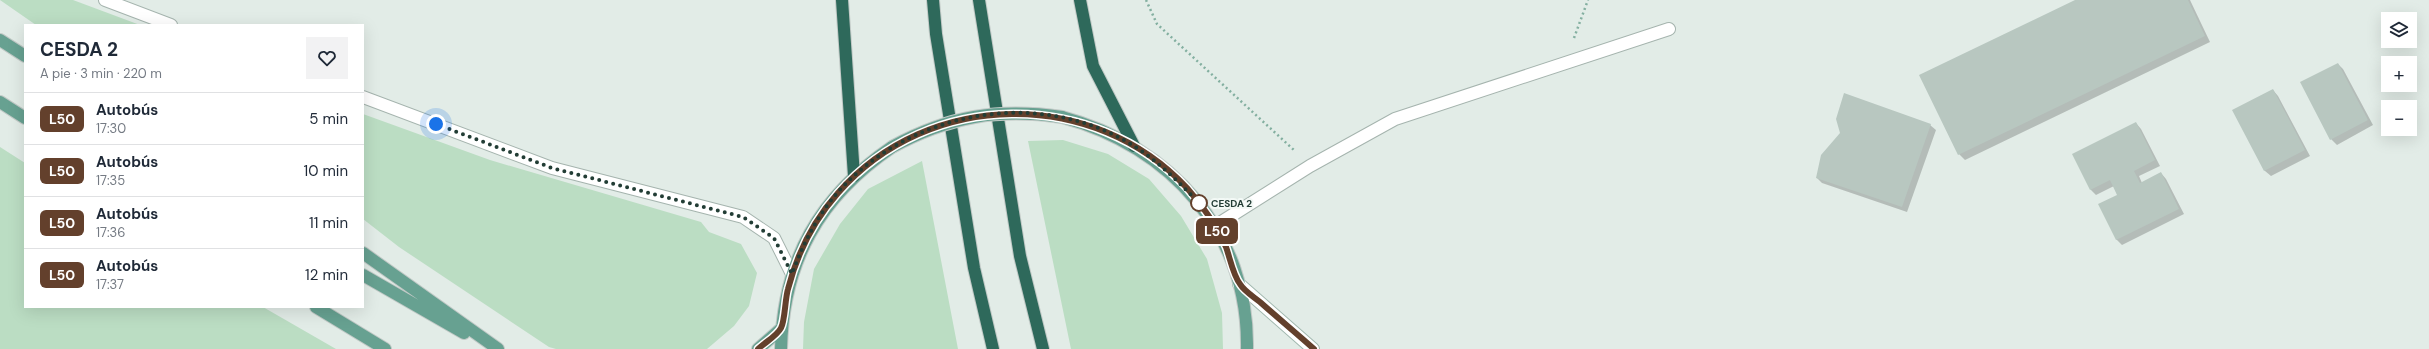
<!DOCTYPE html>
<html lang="es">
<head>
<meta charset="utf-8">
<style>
  body { margin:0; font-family:"DM Sans",sans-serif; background:#f2f2f3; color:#1f2937; height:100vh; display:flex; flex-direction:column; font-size:15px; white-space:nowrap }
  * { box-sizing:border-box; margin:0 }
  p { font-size:13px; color:#747a83 }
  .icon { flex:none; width:22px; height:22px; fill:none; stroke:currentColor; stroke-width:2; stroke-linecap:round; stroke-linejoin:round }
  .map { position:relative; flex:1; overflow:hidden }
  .sheet { position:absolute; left:24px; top:24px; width:340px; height:284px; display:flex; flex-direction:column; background:#fff; border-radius:0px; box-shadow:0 4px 16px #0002 }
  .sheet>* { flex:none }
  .badge { padding:0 8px; border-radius:6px; font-size:14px; line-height:26px }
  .tools { position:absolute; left:2381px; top:12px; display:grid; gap:8px }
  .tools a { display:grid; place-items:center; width:36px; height:36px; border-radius:0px; background:#fff; box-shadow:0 4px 16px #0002; font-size:20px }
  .you { position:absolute; width:20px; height:20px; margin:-10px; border:3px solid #fff; border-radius:50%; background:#1a73e8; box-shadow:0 0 0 6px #1a73e833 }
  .map>.badge { position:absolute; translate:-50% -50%; box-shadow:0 0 0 2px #fff }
  .round { display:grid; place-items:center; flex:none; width:42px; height:42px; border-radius:0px; background:#f2f2f3 }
  .headline { display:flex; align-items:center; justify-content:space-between; height:68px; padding:0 16px }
  h1 { font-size:19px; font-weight:700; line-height:30px }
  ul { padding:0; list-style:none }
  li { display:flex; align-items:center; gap:12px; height:52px; padding:0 16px; border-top:1px solid #e0e1e3 }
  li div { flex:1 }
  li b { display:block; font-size:15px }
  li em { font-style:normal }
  li .badge { min-width:44px; font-weight:700; text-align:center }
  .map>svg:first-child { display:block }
  .green { fill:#bbddc3 }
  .shadow { fill:#0003 }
  .building { fill:#b8c7c0 }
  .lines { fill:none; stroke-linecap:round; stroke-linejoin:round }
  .lane-casing { stroke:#a5b4ae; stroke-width:14 }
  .street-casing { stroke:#a5b4ae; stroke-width:14 }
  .secondary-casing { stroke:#a1b8af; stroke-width:14 }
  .primary-casing { stroke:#c1c9c6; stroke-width:14 }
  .highway-casing { stroke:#c1c9c6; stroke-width:14 }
  .path { stroke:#83afa0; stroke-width:2.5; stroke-dasharray:2 3; stroke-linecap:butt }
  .lane { stroke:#fff; stroke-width:12 }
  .street { stroke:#fff; stroke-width:12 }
  .secondary { stroke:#fff; stroke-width:12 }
  .primary { stroke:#67a191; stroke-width:12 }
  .highway { stroke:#2e695b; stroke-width:12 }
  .primary-bridge-casing { stroke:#c1c9c6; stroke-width:14; stroke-linecap:butt }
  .primary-bridge { stroke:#67a191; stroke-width:12 }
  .line-casing { stroke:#fff; stroke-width:9 }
  .line { stroke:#63402c; stroke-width:6 }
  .walk { stroke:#223d35; stroke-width:4; stroke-dasharray:0 7.2 }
  .stop-dot { fill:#fff; stroke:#63402c; stroke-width:2 }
  .labels { text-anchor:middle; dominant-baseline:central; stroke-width:4; stroke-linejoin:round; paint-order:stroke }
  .stop-label { font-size:10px; font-weight:bold; fill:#223d35; stroke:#f3f9f6; text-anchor:start }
</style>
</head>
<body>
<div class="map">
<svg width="2429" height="349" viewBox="0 0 2429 349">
  <rect width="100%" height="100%" fill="#e2ece7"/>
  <path class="green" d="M0 0H73L140 25H36Z
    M363 114 490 160 701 222 709 232 741 244 757 273 749 306 734 326 707 349H556L549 347 399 247 363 219Z
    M1063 140 1108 154 1149 179 1181 216 1207 259 1222 313 1223 349H1071L1028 141Z
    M0 147 25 163V307H263L336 349H0Z
    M922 161 958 349H803L804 322 814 269 840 224 868 189Z"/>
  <path class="shadow" d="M2077 0H2190L2210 42 1965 160 1959 154Z
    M2338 64 2343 69 2373 125 2337 145 2331 139Z
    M2273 90 2278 96 2310 156 2271 176 2265 171 2234 111Z
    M2136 123 2141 129 2160 166 2139 176 2142 183 2161 173 2166 179 2184 214 2122 245 2116 239 2119 195 2114 186 2096 195 2091 190 2074 154Z
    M1930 125 1936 130 1907 212 1822 183 1817 178Z"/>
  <path class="building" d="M2075 0H2188L2205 36 1958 155 1919 75Z
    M2338 63 2368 120 2330 140 2300 82Z
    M2273 89 2305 150 2264 171 2232 110Z
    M1844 93 1931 124 1902 207 1816 178 1821 155 1840 133 1836 119Z
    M2136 122 2155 160 2134 171 2140 183 2161 172 2179 209 2116 240 2098 204 2117 195 2110 180 2090 190 2072 154Z"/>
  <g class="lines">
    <defs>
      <path id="lane" d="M105 0 171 25
        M363 97 552 168 743 217 774 238 792 274"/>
      <path id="street" d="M1215 226 1310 166 1395 119 1669 29"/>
      <path id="secondary" d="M1239 284 1313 349"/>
      <path id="primary" d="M0 40 25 56
        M0 102 25 118
        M1062 117C1171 146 1249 233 1247 349
        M363 253 498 349
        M363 275 464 333
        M316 307 385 349
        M758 349 782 328
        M781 349C783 261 819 197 892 147"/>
      <path id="highway" d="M842 0 854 176
        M933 0 936 34 974 268 993 349
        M979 0 1020 256 1043 349
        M1080 0 1093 66 1134 146"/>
    </defs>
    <use href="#lane" class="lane-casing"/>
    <use href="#street" class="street-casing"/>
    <use href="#secondary" class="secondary-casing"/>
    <use href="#primary" class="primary-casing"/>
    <use href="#highway" class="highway-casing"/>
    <path class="path" d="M1146 0 1157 24 1295 151
      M1574 38 1588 0"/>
    <use href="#lane" class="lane"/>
    <use href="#street" class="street"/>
    <use href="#secondary" class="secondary"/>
    <use href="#primary" class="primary"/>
    <use href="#highway" class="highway"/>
    <defs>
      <path id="primary-bridge" d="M892 147C949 116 998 108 1062 117"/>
    </defs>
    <use href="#primary-bridge" class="primary-bridge-casing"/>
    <use href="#primary-bridge" class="primary-bridge"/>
  </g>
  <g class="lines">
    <defs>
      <path id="line" d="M758 349C764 343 777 336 781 328 785 321 785 299 788 289 797 254 814 220 838 193 929 89 1094 88 1187 188 1202 205 1217 226 1226 247 1230 258 1233 275 1240 284 1244 291 1254 297 1260 302 1278 318 1296 333 1314 349"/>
    </defs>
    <use href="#line" class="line-casing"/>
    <use href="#line" class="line"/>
    <path class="walk" d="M436 124 552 168 743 217 774 238 792 274C803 244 817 216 838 192 905 117 1020 90 1112 134 1148 151 1172 175 1199 203"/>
  </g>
  <circle class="stop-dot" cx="1199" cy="203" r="8"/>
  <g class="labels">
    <g class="stop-label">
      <text x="1211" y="203">CESDA 2</text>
    </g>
  </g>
</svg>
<div class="tools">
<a><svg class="icon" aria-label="layers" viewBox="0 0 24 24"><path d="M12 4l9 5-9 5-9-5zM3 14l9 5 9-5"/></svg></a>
<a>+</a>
<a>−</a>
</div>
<div class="you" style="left:436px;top:124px"></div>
<b class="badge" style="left:1217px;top:231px;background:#63402c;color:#fff">L50</b>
<section class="sheet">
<div class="headline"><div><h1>CESDA 2</h1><p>A pie · 3 min · 220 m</p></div><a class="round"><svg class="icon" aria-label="heart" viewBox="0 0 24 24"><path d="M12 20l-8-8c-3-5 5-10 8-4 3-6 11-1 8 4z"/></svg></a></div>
<ul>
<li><span class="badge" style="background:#63402c;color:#fff">L50</span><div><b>Autobús</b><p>17:30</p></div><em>5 min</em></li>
<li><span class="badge" style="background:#63402c;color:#fff">L50</span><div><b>Autobús</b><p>17:35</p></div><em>10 min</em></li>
<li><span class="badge" style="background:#63402c;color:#fff">L50</span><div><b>Autobús</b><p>17:36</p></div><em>11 min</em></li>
<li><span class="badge" style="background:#63402c;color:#fff">L50</span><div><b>Autobús</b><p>17:37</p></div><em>12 min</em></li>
</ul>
</section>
</div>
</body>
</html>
